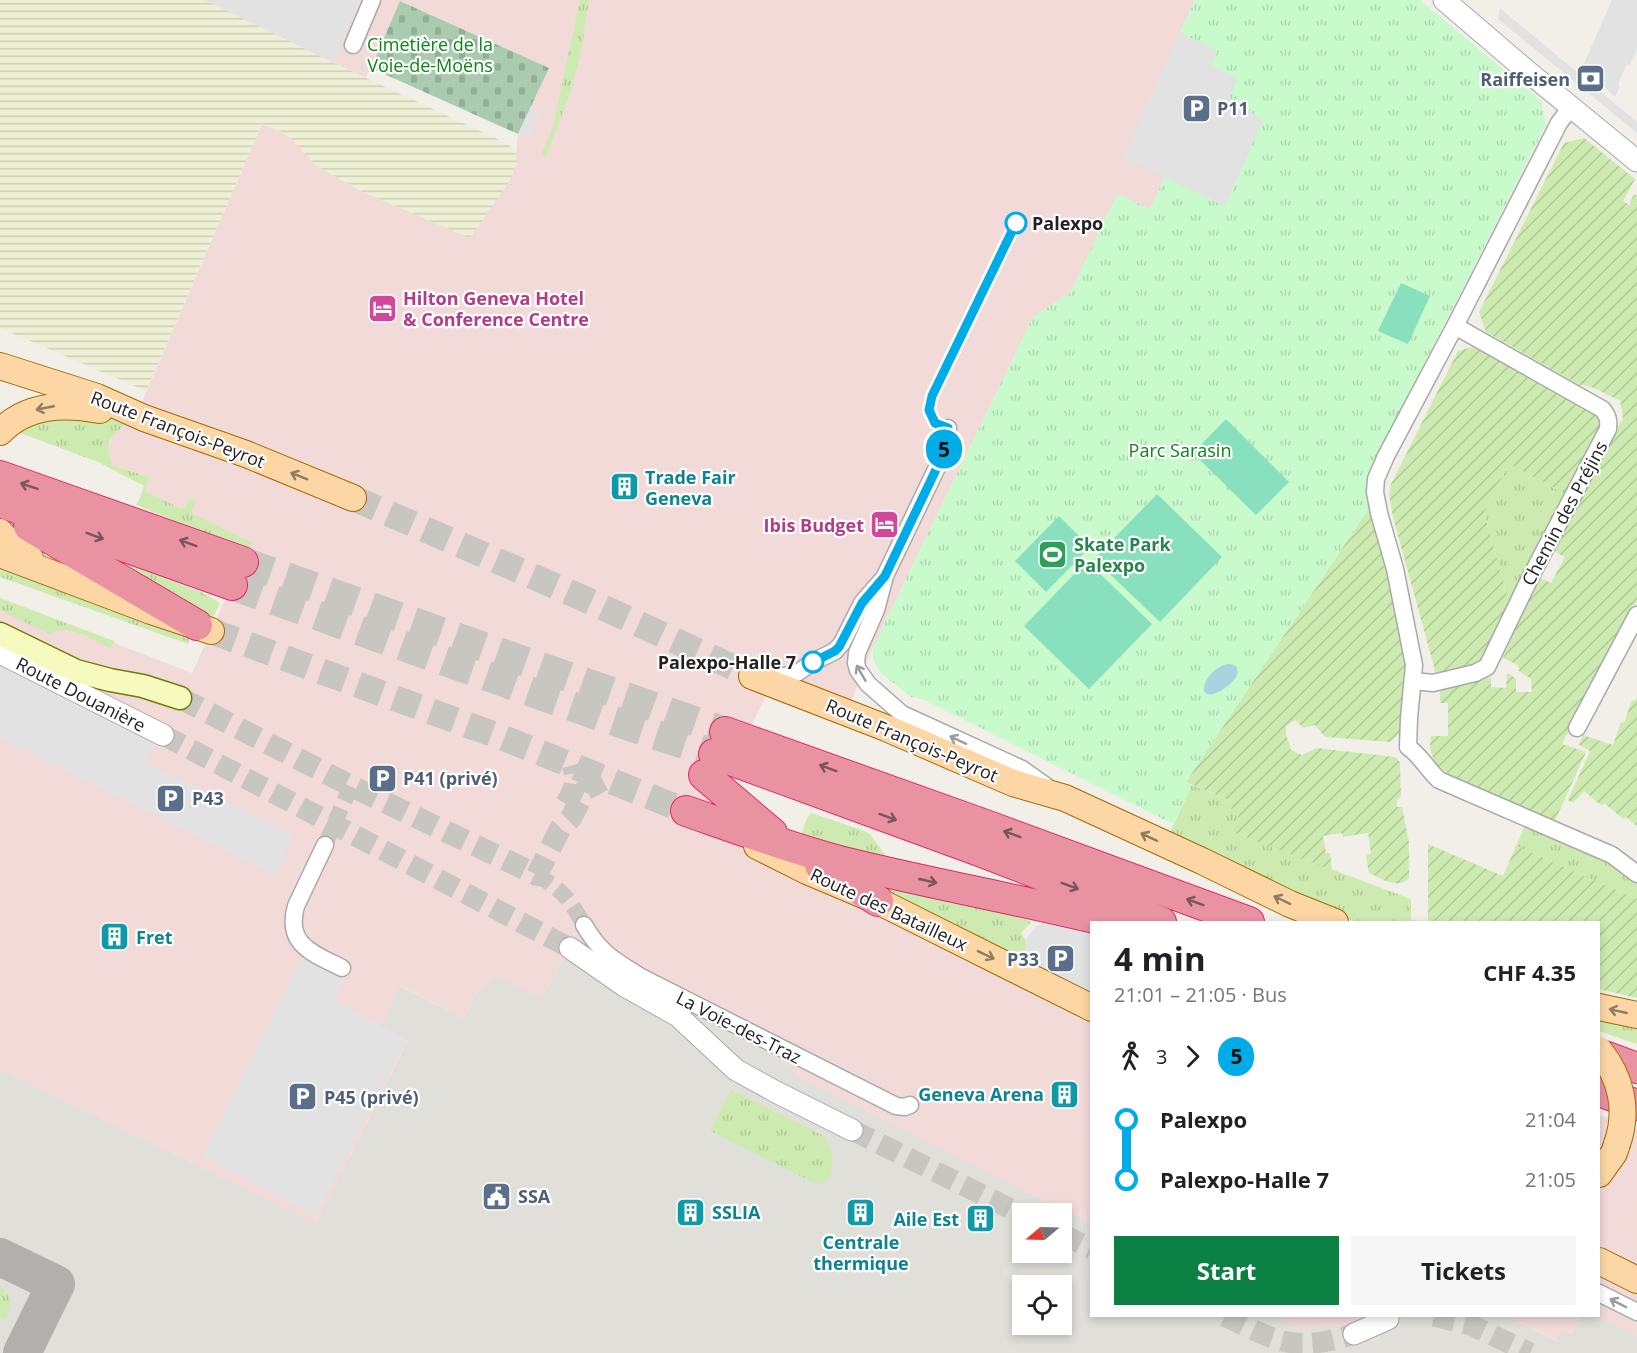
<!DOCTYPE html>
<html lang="en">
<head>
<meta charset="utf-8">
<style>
  body { margin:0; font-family:"Open Sans",sans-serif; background:#f6f6f6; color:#202124; height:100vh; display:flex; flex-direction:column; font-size:22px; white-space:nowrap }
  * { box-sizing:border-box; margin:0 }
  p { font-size:20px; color:#757577 }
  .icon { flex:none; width:33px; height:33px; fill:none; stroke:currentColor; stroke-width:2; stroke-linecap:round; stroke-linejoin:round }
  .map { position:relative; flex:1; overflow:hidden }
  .drawer { position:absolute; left:1090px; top:921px; width:510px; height:396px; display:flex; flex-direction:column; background:#fff; border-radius:0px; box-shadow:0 3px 9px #0003 }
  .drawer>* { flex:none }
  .badge { padding:0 12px; border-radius:20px; font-size:21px; line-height:39px }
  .needle { width:39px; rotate:251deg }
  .controls { position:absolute; left:1012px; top:1203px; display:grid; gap:12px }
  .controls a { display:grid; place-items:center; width:60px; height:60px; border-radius:0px; background:#fff; box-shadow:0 3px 9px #0003; font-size:30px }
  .map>.badge { position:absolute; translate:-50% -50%; box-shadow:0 0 0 3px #fff }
  .legs { display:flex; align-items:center; gap:9px; height:66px; padding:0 24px; font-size:20px }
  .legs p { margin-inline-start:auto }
  .head { display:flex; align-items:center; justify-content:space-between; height:102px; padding:0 24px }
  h1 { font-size:33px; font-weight:700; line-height:45px }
  .cta { display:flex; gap:12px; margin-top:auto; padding:12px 24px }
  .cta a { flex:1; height:69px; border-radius:0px; background:#0b8043; color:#fff; font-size:24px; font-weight:700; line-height:69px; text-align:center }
  .cta a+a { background:#f6f6f6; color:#202124 }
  ul { padding:0 24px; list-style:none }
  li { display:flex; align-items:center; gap:21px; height:60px; font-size:22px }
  li i { display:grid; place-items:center; width:9px; height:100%; margin:0 8px; background:currentColor }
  li i::after { content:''; width:15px; height:15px; margin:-8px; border:4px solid; border-radius:50%; background:#fff }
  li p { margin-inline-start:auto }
  li:first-child i { background:linear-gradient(#0000 50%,currentColor 0) }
  li:last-child i { background:linear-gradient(currentColor 50%,#0000 0) }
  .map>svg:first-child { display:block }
  .commercial { fill:#f2dad9 }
  .airport { fill:#e1dfda; fill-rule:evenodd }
  .farmland { fill:url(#farmland-rules) }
  .grass { fill:url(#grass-tufts) }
  .cemetery { fill:url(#cemetery-stones) }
  .park { fill:url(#park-tufts) }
  .garden { fill:url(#garden-furrows) }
  .pitch { fill:#88e0be }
  .parking { fill:#e2e2e2 }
  .water { fill:#aad3df }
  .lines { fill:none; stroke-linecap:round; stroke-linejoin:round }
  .taxiway { stroke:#b1b0ac; stroke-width:38 }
  .minor-tunnel { stroke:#c8c6c1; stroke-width:16; stroke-dasharray:16 8; stroke-linecap:butt }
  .tertiary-tunnel { stroke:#c8c6c1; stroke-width:21; stroke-dasharray:21 10; stroke-linecap:butt }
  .secondary-tunnel { stroke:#c8c6c1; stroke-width:22; stroke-dasharray:22 11; stroke-linecap:butt }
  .primary-tunnel { stroke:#c8c6c1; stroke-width:26; stroke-dasharray:26 13; stroke-linecap:butt }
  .motorway-tunnel { stroke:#c8c6c1; stroke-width:30; stroke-dasharray:30 15; stroke-linecap:butt }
  .minor-casing { stroke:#a9a9a9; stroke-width:19 }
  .tertiary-casing { stroke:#a9a9a9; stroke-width:23 }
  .secondary-casing { stroke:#707d05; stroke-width:25 }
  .primary-casing { stroke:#a06b00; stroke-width:28 }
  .motorway-casing { stroke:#dc2a67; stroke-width:32 }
  .minor { stroke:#fff; stroke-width:16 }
  .tertiary { stroke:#fff; stroke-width:21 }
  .secondary { stroke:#f7fabf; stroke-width:22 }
  .primary { stroke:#fcd6a4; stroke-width:26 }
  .motorway { stroke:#e892a2; stroke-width:30 }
  .primary-bridge-casing { stroke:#a06b00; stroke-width:28; stroke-linecap:butt }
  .primary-bridge { stroke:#fcd6a4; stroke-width:26 }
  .oneway { stroke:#8f7c63 }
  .oneway2 { stroke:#7b545c }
  .oneway3 { stroke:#9c9c9c }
  .line-1-casing { stroke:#fff; stroke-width:14 }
  .line-1 { stroke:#00ace7; stroke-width:9 }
  .stop-1-dot { fill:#fff; stroke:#00ace7; stroke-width:3 }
  .labels { text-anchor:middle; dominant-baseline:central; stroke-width:4.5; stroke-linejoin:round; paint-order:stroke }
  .park-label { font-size:18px; fill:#0c8416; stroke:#fff }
  .service-label { font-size:18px; font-weight:bold; fill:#4e5e75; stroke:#fff; text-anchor:start }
  .stop-label { font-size:18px; font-weight:bold; fill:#222; stroke:#fff; text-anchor:start }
  .hotel-label { font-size:18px; font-weight:bold; fill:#b23c85; stroke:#fff; text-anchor:start }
  .street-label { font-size:18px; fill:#222; stroke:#fff }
  .culture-label { font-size:18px; font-weight:bold; fill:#0d838f; stroke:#fff; text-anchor:start }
  .leisure-label { font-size:18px; font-weight:bold; fill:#27864d; stroke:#fff; text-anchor:start }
</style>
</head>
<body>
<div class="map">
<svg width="1637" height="1353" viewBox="0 0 1637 1353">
  <defs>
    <pattern id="farmland-rules" width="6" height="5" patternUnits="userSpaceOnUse" patternTransform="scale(1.5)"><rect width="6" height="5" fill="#eef0d5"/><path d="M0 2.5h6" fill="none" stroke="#ccceb7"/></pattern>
    <pattern id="grass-tufts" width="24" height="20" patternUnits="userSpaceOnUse" patternTransform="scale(1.5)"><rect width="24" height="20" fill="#cdebb0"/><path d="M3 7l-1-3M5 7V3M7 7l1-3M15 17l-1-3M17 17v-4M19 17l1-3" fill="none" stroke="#b0c997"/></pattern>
    <pattern id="cemetery-stones" width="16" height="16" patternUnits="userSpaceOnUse" patternTransform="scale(1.5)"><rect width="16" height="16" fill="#aacbaf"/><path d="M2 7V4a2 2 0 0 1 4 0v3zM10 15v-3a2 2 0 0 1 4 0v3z" fill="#92ae96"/></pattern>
    <pattern id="park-tufts" width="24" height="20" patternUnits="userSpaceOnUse" patternTransform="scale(1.5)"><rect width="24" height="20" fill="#c8facc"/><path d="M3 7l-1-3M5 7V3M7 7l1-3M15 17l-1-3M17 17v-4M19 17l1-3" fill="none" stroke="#acd6af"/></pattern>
    <pattern id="garden-furrows" width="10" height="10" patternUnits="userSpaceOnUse" patternTransform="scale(1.5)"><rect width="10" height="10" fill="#cdebb0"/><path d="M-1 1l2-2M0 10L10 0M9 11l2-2" fill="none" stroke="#b0c997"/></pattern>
  </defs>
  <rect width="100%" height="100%" fill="#f2efe9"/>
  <path class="commercial" d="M205 0H1195L1180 32 1218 52 1229 97 1263 120 1225 206 1165 177 1150 209 1120 195 1116 197 1070 293 1033 317 873 647 850 704 775 677 702 828 1026 984 1031 966 1027 938 1036 927 1043 923 1092 930V1224L804 1080 772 1052 564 958 541 998 477 992 464 1018 401 986 408 1039 316 1223 0 1069V599L192 673 251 543 190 513 195 502 190 499 182 509 144 491 149 477 112 465 108 449 113 434 125 425 141 404 262 124 280 131 291 138 317 166 359 190 470 238 509 181 517 163 516 154 518 134 549 68 401 1 366 78Z
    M1599 1115 1637 1128V1336L1596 1316H1599Z
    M1275 1316H1387L1384 1328 1375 1344 1335 1325 1306 1331Z
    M1508 1316H1580L1571 1334 1562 1329 1558 1341Z"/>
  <path class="airport" d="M574 941 637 985 772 1052 804 1080 1092 1224V1316H1275L1306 1330 1335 1325 1375 1343 1384 1328 1387 1316H1508L1557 1341 1562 1329 1571 1334 1580 1316H1596L1637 1336V1353H0V1069L316 1223 408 1040 381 1026 400 986 464 1018 477 992 494 975 541 998ZM1023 1214H1062V1252H1023ZM1023 1286H1062V1324H1023Z"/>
  <path class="farmland" d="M0 0H205L334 63 508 144 516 154 517 163 509 182 470 238 359 190 317 166 291 138 280 131 262 124 146 391 0 328Z"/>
  <path class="grass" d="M580 0H589L580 57 570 94 546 157 541 154 553 127Z
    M33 417H107L125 425C107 438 106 444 112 465L149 477 145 491 182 509 190 499 196 502 191 513 252 543 245 552 137 505 144 486 98 462 12 430Z
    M1509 464 1567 495 1510 606 1484 512Z
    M59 537 201 592 220 603 213 618 185 607Z
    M0 564 192 635 188 644 0 577Z
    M0 598 114 641 111 649C92 640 69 622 49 634L0 610Z
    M1192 785 1233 802 1240 812 1232 832 1411 899V920L1428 921V922H1355L1291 894 1219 856 1170 832Z
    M811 813 862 830 870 834 886 856V860L800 837C805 827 804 821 811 813Z
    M1526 823 1615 863 1637 880V899L1516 846Z
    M881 886 1016 914 1031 922 1021 933 1026 941V953L1031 966 882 891Z
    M1599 1016 1637 1025V1044L1599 1031Z
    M731 1090 824 1136C834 1151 833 1159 831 1176L825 1182 816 1184 710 1131Z
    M0 1286C12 1298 14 1305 5 1320L0 1317Z"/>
  <path class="cemetery" d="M400 1 549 68 518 134 371 68Z"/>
  <path class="park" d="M1195 0H1420L1541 101 1546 125 1377 456 1367 483 1370 507 1186 782 1192 785 1173 824 923 699 911 697 882 674 878 669 873 659V647L1033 317 1070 293 1116 197 1120 195 1150 209 1165 177 1225 206 1229 97 1211 64 1217 52 1180 32Z"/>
  <path class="garden" d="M1584 138 1635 179 1623 201 1629 205 1634 194 1637 196V601L1562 744 1586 752 1554 823 1491 793 1456 779 1436 765 1430 749 1431 736H1448V703H1440V689L1491 677V687L1506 688 1507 674H1510L1516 679V692H1532L1531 679 1519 671 1518 665 1503 658 1530 591 1538 577 1551 583 1565 557 1552 550 1623 418 1620 400C1607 396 1594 385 1580 385L1486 332 1479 312 1564 143Z
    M1475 346 1596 411 1602 429 1567 495 1509 464 1484 512 1510 606 1483 665 1446 675 1436 674 1393 517 1389 494 1391 484 1458 351Z
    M1370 507 1397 609 1408 671 1404 730 1390 742 1325 737 1315 725 1303 728 1295 720 1286 726V734L1291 750 1302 755 1317 748 1395 757 1400 762 1401 796 1397 800V807H1402L1409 842V878C1398 890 1382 879 1369 873L1366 856 1371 853 1368 833 1343 837 1342 833 1323 836 1326 853H1330L1332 870 1232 832 1240 812 1231 809 1233 802 1186 782Z
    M1637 697V826L1626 817 1623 819 1604 803 1602 806 1584 791 1573 803 1568 800 1590 751 1579 745 1583 735 1613 745 1621 722 1624 723 1632 700 1635 701Z
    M1428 844 1503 876 1516 846 1637 899V998L1599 989V922H1428Z"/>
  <path class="pitch" d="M1401 283 1430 296 1408 344 1378 331Z
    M1226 419 1289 482 1256 515 1193 453Z
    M1157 494 1222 557 1160 622 1094 559Z
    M1059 516 1090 547 1046 592 1015 561Z
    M1087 561 1152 624 1089 689 1024 626Z"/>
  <path class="parking" d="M205 0H360L334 63Z
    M1612 0H1637V49L1630 65 1627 64 1618 84 1620 86 1615 97 1583 66Z
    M1500 8 1637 122V133L1498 19Z
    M1180 32 1218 52 1211 64 1237 80 1229 97 1263 120 1225 206 1123 157Z
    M531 107 540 112 529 139 518 134Z
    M0 662 155 740 145 762 294 834 275 875 0 737Z
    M1047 922 1092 930V999L1031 966 1025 951 1027 938 1036 927Z
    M301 958 344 980 336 998 339 1003 406 1039 315 1215 202 1156Z"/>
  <path class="water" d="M1228 664 1234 665C1237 669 1239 670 1237 675 1235 682 1216 697 1208 694 1206 694 1205 692 1204 691 1203 679 1216 666 1228 664Z"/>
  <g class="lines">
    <path class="taxiway" d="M0 1257 56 1284 22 1353"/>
    <path class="minor-tunnel" d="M325 845 351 786
      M537 875C563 891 569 898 584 925"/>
    <path class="tertiary-tunnel" d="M163 735 570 948
      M852 1130 1023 1215
      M1062 1234 1092 1249
      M1225 1316C1278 1342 1294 1353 1354 1334
      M1434 1316 1471 1325 1530 1353"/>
    <path class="secondary-tunnel" d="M180 698 351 786 537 875 560 829 571 818 586 789 605 779
      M566 804C575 789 578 783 573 765"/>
    <path class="primary-tunnel" d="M353 498 578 596 752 676
      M211 631 501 737 686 811"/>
    <path class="motorway-tunnel" d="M243 562 725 732
      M232 585 602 717 714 754"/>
    <defs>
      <path id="minor" d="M353 45 372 0
        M1571 107 1559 123 1455 326 1386 456 1376 479 1375 492 1379 513 1395 569 1414 665 1409 718 1408 747C1421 756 1427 769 1439 780L1612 855 1637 874
        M948 428 943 455 885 576 876 610 857 653 856 663 858 670 868 684 902 714 1022 769 1046 786
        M765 679 785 676 797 673 813 662 835 651 842 643 862 603 882 580
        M1413 681 1433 683 1475 673 1487 667 1529 580 1608 429C1609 420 1608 416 1602 409L1455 326
        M1577 728 1637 615
        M325 845 296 906C285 945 313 953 342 968
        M584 925C601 954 614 960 641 977L896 1106 905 1107 910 1105
        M1599 1293 1637 1312"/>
      <path id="tertiary" d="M1444 0 1527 71 1637 161
        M0 653 163 735
        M570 948 623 985 678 1016 736 1070 778 1093 852 1130
        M1354 1334 1388 1319"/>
      <path id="secondary" d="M0 634 76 671 110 680 143 686 180 698"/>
      <path id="primary" d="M0 366 97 397 144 418 246 454 353 498
        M0 432C27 404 64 403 100 410
        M0 532 10 543 30 558
        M0 554 151 611 211 631
        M752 676 886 728 1013 783 1065 798 1202 861 1290 904 1335 922
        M757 846 807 871 878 901 1092 1008
        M1599 1007 1637 1015
        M1599 1174 1614 1153 1617 1144
        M1599 1261 1637 1280"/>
      <path id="motorway" d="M0 476 243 562
        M0 502 232 585
        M29 526 197 625
        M725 732 991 827 1249 922
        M714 754 982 852 1124 907 1161 922
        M704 775 772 833
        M686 811C738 829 790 848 843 862 932 884 1022 900 1111 922
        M820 865 878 901
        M1599 1054 1637 1068
        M1599 1091 1637 1105"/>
    </defs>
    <use href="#minor" class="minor-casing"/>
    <use href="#tertiary" class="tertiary-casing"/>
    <use href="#secondary" class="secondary-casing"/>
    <use href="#primary" class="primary-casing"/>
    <use href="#motorway" class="motorway-casing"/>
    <use href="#minor" class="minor"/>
    <use href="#tertiary" class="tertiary"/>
    <use href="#secondary" class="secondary"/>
    <use href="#primary" class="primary"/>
    <use href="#motorway" class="motorway"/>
    <defs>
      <path id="primary-bridge" d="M1599 1050C1621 1077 1629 1110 1617 1144"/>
    </defs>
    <use href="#primary-bridge" class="primary-bridge-casing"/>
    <use href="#primary-bridge" class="primary-bridge"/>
  </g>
  <defs><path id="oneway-shaft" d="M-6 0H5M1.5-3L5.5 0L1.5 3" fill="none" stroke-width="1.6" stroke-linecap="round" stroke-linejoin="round" transform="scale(1.5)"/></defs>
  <g class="oneway">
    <use href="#oneway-shaft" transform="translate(45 408) rotate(169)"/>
    <use href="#oneway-shaft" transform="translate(299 476) rotate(-158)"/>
    <use href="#oneway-shaft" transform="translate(1149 837) rotate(-155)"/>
    <use href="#oneway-shaft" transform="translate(1282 900) rotate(-154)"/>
    <use href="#oneway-shaft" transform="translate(986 955) rotate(26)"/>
    <use href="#oneway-shaft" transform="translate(1618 1011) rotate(-167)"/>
  </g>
  <g class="oneway2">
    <use href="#oneway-shaft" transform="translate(29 486) rotate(-161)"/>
    <use href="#oneway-shaft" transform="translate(95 536) rotate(20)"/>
    <use href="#oneway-shaft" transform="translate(188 543) rotate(-160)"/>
    <use href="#oneway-shaft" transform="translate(828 768) rotate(-160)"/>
    <use href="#oneway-shaft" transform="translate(888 817) rotate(20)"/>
    <use href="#oneway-shaft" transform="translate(1012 834) rotate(-160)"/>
    <use href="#oneway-shaft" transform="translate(928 881) rotate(13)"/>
    <use href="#oneway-shaft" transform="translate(1070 886) rotate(21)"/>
    <use href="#oneway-shaft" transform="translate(1195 902) rotate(-160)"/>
  </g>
  <g class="oneway3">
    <use href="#oneway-shaft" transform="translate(861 673) rotate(-120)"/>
    <use href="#oneway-shaft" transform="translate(958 740) rotate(-155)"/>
    <use href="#oneway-shaft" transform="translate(1618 1303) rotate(-153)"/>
  </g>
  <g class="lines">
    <defs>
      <path id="line-1" d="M813 662 835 651 839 647 862 603 885 576 943 455 948 428 935 423 929 410 932 396 1016 223"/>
    </defs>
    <use href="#line-1" class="line-1-casing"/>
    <use href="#line-1" class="line-1"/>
  </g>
  <defs>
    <symbol id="bank-square" viewBox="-11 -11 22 22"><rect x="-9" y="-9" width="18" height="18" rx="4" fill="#5c6f8a" stroke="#fff"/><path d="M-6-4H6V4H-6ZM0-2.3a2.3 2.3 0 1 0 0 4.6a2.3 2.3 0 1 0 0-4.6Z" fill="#fff"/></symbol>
    <symbol id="parking-square" viewBox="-11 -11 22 22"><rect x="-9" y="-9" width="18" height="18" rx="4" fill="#5c6f8a" stroke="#fff"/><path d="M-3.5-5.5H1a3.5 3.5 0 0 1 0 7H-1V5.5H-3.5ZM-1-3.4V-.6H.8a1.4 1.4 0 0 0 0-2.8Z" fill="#fff"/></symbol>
    <symbol id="hotel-square" viewBox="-11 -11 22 22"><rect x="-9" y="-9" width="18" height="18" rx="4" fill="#d1479c" stroke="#fff"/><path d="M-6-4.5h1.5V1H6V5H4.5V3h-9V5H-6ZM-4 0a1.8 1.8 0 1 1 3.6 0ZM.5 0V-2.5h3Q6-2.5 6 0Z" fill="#fff"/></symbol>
    <symbol id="building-square" viewBox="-11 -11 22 22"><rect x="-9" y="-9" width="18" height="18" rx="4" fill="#0f9aa8" stroke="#fff"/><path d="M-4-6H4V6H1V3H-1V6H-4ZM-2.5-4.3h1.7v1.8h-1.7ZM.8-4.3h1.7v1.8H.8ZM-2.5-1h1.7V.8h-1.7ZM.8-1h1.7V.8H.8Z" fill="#fff"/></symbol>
    <symbol id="stadium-square" viewBox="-11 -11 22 22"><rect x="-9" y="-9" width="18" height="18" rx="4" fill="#2e9e5b" stroke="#fff"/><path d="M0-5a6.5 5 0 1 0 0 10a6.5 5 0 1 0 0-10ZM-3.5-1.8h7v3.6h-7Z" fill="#fff"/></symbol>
    <symbol id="civic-square" viewBox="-11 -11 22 22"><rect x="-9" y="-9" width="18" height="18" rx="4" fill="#5c6f8a" stroke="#fff"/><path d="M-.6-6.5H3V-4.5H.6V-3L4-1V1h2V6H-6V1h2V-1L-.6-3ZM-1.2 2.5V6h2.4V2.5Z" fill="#fff"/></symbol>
  </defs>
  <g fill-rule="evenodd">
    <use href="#bank-square" x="1574" y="62" width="33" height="33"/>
    <use href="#parking-square" x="1180" y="92" width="33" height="33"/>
    <use href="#hotel-square" x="366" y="292" width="33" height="33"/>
    <use href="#building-square" x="608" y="470" width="33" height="33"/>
    <use href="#hotel-square" x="868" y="508" width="33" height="33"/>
    <use href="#stadium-square" x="1036" y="538" width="33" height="33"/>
    <use href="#parking-square" x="366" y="762" width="33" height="33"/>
    <use href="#parking-square" x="154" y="782" width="33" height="33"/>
    <use href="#building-square" x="98" y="920" width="33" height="33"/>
    <use href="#parking-square" x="1044" y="942" width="33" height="33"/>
    <use href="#building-square" x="1048" y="1078" width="33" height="33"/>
    <use href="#parking-square" x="286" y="1080" width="33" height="33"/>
    <use href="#civic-square" x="480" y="1180" width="33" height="33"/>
    <use href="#building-square" x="674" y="1196" width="33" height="33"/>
    <use href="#building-square" x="844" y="1196" width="33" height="33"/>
    <use href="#building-square" x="964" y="1202" width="33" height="33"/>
  </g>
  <g class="stop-1-dot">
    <circle cx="1016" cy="223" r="10"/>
    <circle cx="813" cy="662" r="10"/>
  </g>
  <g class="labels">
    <g class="park-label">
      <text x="430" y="44">Cimetière de la<tspan x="430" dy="21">Voie-de-Moëns</tspan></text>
      <text x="1180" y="450">Parc Sarasin</text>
    </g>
    <g class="service-label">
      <text x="1570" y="79" text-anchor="end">Raiffeisen</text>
      <text x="1217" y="108">P11</text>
      <text x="403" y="778">P41 (privé)</text>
      <text x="192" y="798">P43</text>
      <text x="1039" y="959" text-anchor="end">P33</text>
      <text x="324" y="1097">P45 (privé)</text>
      <text x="518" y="1196">SSA</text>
    </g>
    <g class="stop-label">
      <text x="1032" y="223">Palexpo</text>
      <text x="796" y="662" text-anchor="end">Palexpo-Halle 7</text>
    </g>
    <g class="hotel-label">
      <text x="403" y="298">Hilton Geneva Hotel<tspan x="403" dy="21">&amp; Conference Centre</tspan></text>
      <text x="864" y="525" text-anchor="end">Ibis Budget</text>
    </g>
    <g class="street-label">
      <text transform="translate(178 429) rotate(21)">Route François-Peyrot</text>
      <text transform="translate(1564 513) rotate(-62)">Chemin des Préjins</text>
      <text transform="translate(81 694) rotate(27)">Route Douanière</text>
      <text transform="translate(912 740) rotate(23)">Route François-Peyrot</text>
      <text transform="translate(889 909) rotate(25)">Route des Batailleux</text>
      <text transform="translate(739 1027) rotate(27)">La Voie-des-Traz</text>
    </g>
    <g class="culture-label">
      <text x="645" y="477">Trade Fair<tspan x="645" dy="21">Geneva</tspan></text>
      <text x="136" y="937">Fret</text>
      <text x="1044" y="1094" text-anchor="end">Geneva Arena</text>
      <text x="712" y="1212">SSLIA</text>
      <text x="959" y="1219" text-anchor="end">Aile Est</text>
      <text x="861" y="1242" text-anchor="middle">Centrale<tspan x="861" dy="21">thermique</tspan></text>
    </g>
    <g class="leisure-label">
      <text x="1074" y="544">Skate Park<tspan x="1074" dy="21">Palexpo</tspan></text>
    </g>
  </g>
</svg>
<div class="controls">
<a><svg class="needle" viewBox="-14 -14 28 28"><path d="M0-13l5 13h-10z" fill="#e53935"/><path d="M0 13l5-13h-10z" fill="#757577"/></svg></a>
<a><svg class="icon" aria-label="locate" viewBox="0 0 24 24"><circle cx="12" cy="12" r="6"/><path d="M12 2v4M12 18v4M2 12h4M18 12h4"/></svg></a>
</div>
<b class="badge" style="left:944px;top:449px;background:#00ace7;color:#111">5</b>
<section class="drawer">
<div class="head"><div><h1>4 min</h1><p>21:01 – 21:05 · Bus</p></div><b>CHF 4.35</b></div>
<div class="legs"><svg class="icon" aria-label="walk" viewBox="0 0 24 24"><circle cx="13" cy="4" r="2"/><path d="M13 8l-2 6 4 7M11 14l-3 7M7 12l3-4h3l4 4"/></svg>3<svg class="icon" aria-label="forward" viewBox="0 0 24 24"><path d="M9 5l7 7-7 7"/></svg><b class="badge" style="background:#00ace7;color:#111">5</b></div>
<ul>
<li><i style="color:#00ace7"></i><b>Palexpo</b><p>21:04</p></li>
<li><i style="color:#00ace7"></i><b>Palexpo-Halle 7</b><p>21:05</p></li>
</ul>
<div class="cta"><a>Start</a><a>Tickets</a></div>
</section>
</div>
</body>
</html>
